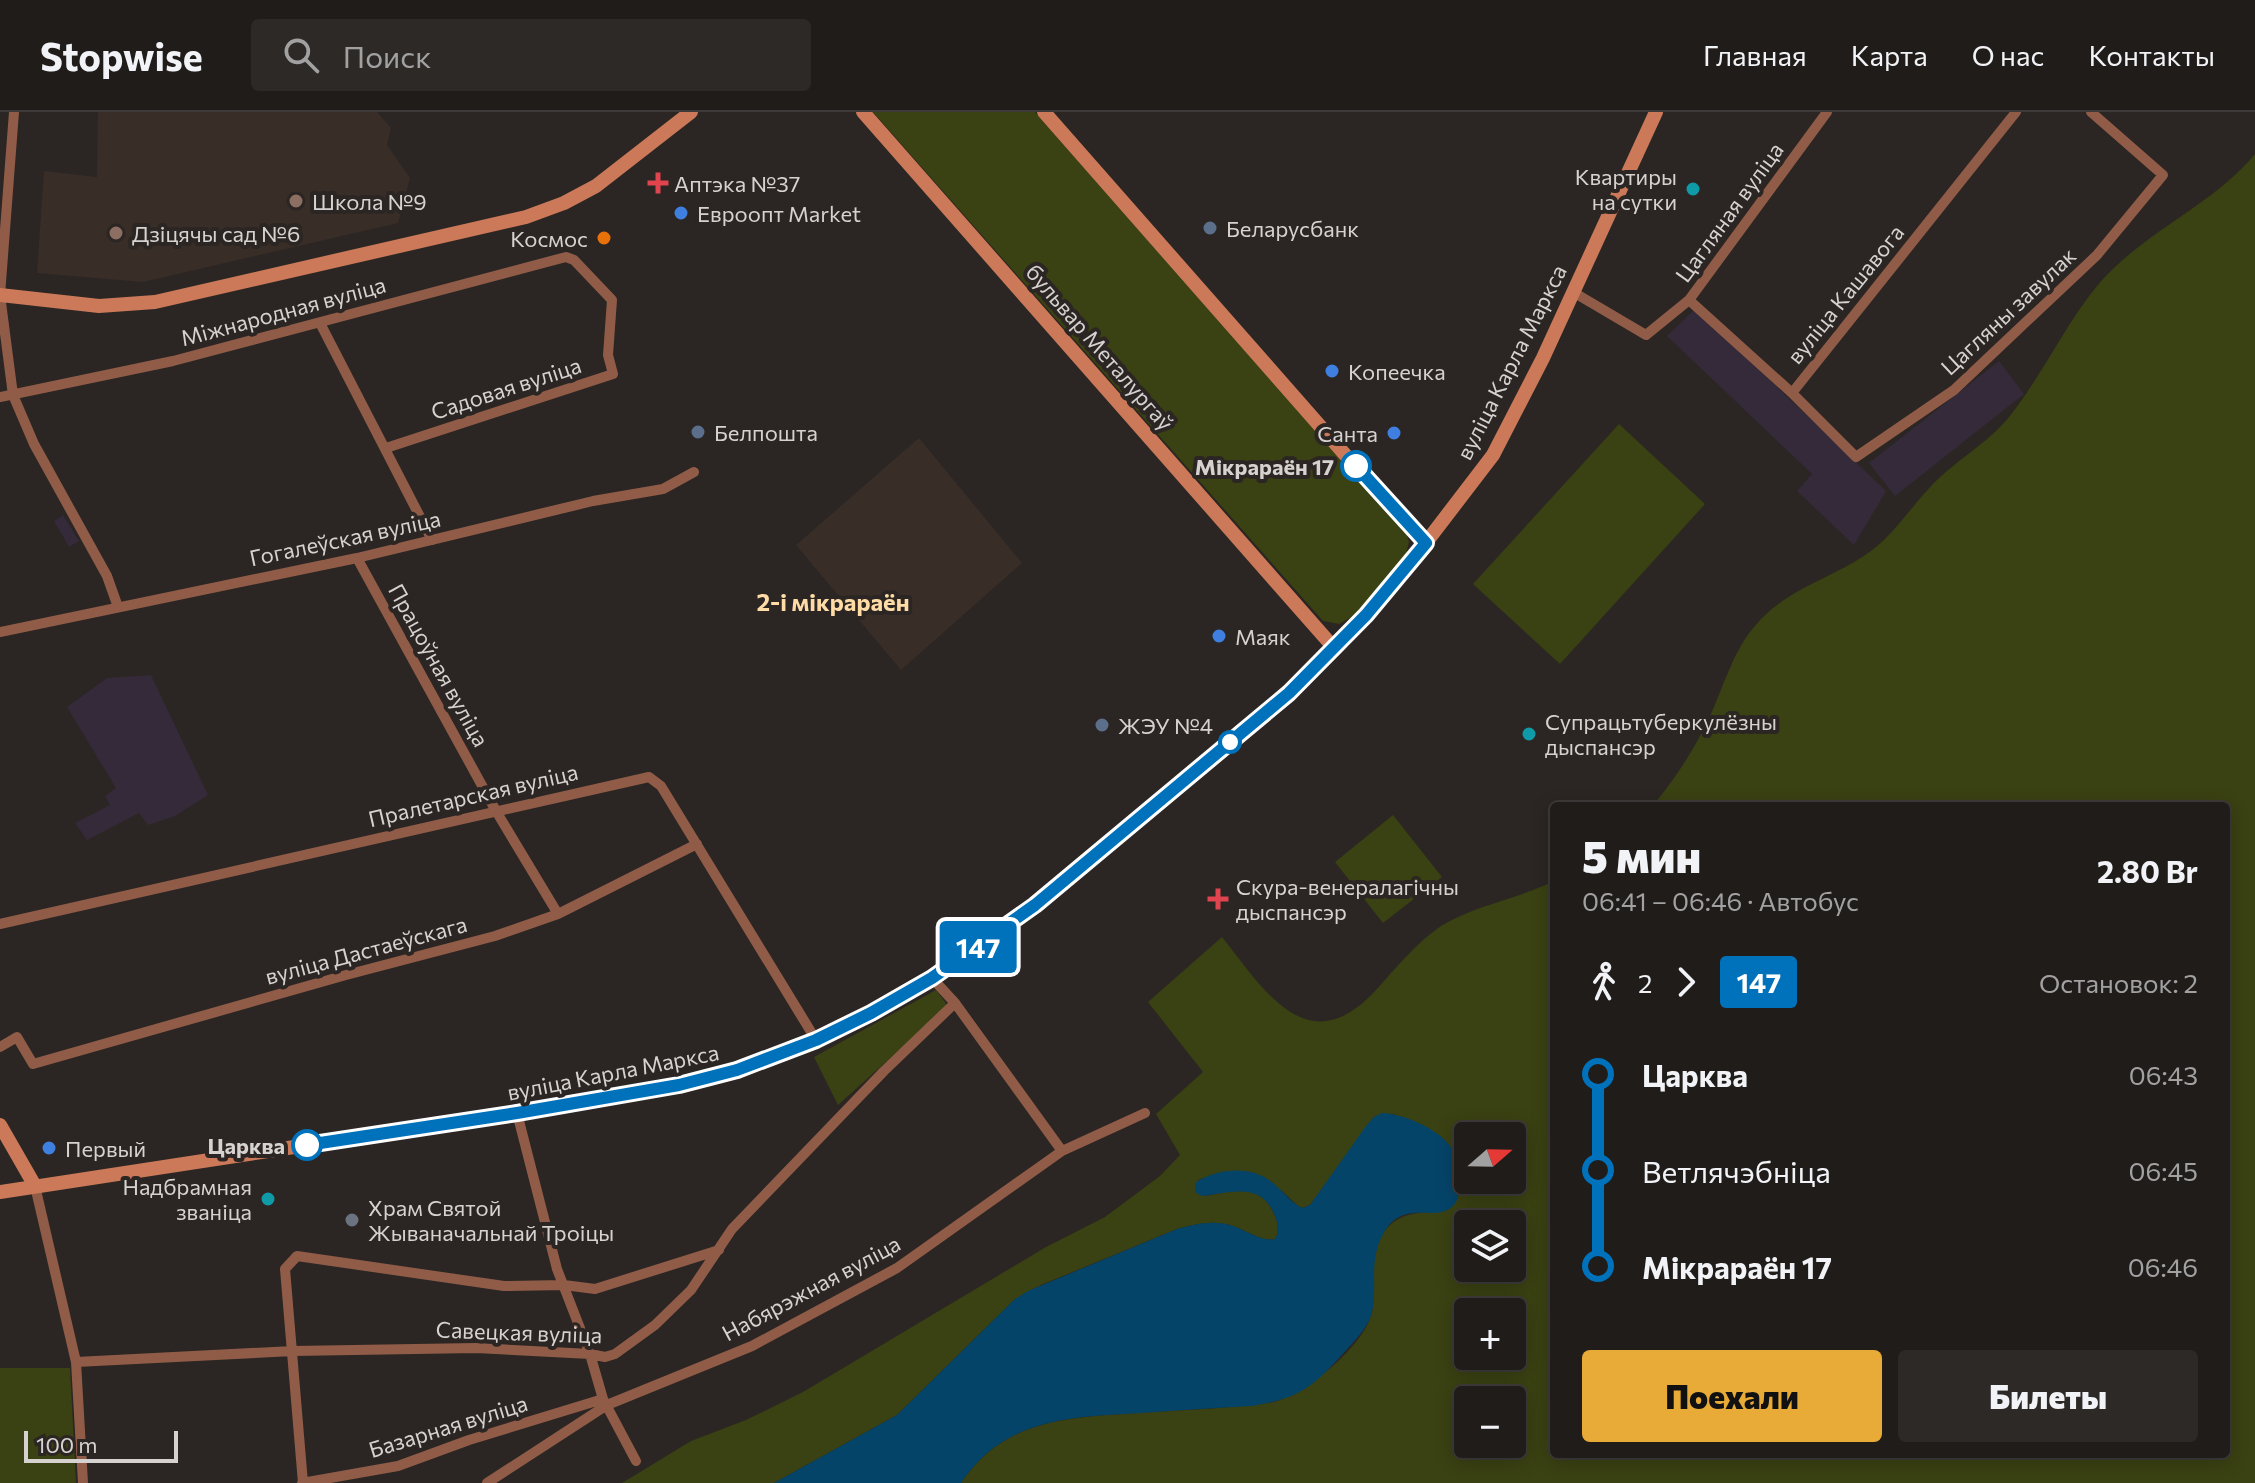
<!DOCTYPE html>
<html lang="ru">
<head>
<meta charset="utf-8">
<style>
  body { margin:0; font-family:Commissioner,sans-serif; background:#2d2927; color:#f1f3f6; height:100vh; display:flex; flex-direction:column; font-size:30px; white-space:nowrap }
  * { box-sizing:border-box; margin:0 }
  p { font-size:26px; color:#a2a1a2 }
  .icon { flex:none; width:44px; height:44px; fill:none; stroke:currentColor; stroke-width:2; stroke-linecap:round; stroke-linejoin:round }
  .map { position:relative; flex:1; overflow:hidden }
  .sheet { position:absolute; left:1550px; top:690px; width:680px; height:656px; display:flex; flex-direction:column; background:#201c1a; border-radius:8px; box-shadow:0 4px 20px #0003,0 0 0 2px #3d3a39 }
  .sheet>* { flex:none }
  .badge { padding:0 16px; border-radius:6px; font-size:28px; line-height:52px }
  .needle { width:52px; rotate:70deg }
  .fabs { position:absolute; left:1454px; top:1010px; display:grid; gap:16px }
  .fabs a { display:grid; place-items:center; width:72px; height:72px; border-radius:8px; background:#201c1a; box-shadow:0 4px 20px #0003,0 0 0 2px #3d3a39; font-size:40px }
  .scale { position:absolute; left:24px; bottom:20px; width:154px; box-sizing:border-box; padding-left:8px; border:4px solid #d5d2d0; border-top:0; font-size:22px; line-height:28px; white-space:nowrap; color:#d5d2d0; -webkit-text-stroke:6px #2b2623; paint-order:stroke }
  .map>.badge { position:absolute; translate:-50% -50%; box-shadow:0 0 0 4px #fff }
  .legs { display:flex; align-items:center; gap:12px; height:88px; padding:0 32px; font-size:26px }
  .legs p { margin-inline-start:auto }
  .summary { display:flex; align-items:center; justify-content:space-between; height:136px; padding:0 32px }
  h1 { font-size:44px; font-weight:800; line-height:60px }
  .cta { display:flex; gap:16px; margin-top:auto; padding:16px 32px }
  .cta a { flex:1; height:92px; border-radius:8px; background:#e8ab37; color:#111; font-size:32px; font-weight:800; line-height:92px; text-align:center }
  .cta a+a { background:#2d2927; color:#f1f3f6 }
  ul { padding:0 32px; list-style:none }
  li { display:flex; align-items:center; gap:28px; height:96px; font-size:30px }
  li i { display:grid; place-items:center; width:12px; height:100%; margin:0 10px; background:currentColor }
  li i::after { content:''; width:20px; height:20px; margin:-10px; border:6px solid; border-radius:50%; background:#201c1a }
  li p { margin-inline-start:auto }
  li:first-child i { background:linear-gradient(#0000 50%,currentColor 0) }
  li:last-child i { background:linear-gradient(currentColor 50%,#0000 0) }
  header { display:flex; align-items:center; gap:48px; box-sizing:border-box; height:112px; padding:0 40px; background:#201c1a; border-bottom:2px solid #3d3a39 }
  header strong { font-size:38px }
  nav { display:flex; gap:44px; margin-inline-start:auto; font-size:28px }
  .search { width:560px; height:72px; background:#2d2927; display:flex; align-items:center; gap:20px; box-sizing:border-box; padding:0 28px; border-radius:8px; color:#a2a1a2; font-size:30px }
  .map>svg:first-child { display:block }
  .built { fill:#382d27 }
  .industrial { fill:#342a3a }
  .green { fill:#3a4112; fill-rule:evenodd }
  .water { fill:#054469 }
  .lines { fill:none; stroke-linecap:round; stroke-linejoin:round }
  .minor { stroke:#905c48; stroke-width:10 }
  .secondary { stroke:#cb7958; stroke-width:14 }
  .line-1-casing { stroke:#fff; stroke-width:18 }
  .line-1 { stroke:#0072bc; stroke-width:12 }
  .health-dot { fill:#e0444e; stroke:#2b2623; stroke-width:3 }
  .culture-dot { fill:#0f9aa8; stroke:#2b2623; stroke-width:3 }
  .education-dot { fill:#8d6e63; stroke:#2b2623; stroke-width:3 }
  .shop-dot { fill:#3f7fe0; stroke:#2b2623; stroke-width:3 }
  .service-dot { fill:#5c6f8a; stroke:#2b2623; stroke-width:3 }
  .food-dot { fill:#e8710a; stroke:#2b2623; stroke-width:3 }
  .stop-1-dot { fill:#fff; stroke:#0072bc; stroke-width:4 }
  .worship-dot { fill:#6b7280; stroke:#2b2623; stroke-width:3 }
  .labels { text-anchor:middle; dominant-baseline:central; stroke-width:8; stroke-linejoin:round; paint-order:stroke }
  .poi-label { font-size:22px; fill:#d5d2d0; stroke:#2b2623; text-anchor:start }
  .street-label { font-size:22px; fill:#d5d2d0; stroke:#2b2623 }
  .stop-label { font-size:22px; font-weight:bold; fill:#d5d2d0; stroke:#2b2623; text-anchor:end }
  .neighbourhood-label { font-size:24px; font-weight:bold; fill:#ffdca6; stroke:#2b2623 }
</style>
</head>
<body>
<header>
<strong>Stopwise</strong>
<div class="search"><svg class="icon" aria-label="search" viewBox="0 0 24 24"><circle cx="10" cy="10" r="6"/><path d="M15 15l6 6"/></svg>Поиск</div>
<nav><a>Главная</a><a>Карта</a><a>О нас</a><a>Контакты</a></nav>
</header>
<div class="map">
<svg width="2255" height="1371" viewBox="0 0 2255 1371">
  <rect width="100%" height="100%" fill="#2b2623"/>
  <path class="built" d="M98 0H377L391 16 387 33 410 66 398 111 143 170 37 161 44 59 97 65Z
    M919 326 1022 451 901 558 796 433Z"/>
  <path class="industrial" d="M1695 197 1886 379 1854 433 1797 379 1812 362 1667 224Z
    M1999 249 2024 282 1895 384 1869 351Z
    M63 403 79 429 69 435 54 409Z
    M151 563 208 683 175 704 148 713 139 701 87 728 75 711 110 693 105 684 116 676 67 595 107 566Z"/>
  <path class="green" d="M873 0H1035L1406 420 1409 430 1406 442 1355 503 1339 512 1323 509Z
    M2255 42V1371H961C1003 1308 1065 1306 1134 1301 1181 1298 1228 1297 1274 1290 1307 1280 1364 1235 1372 1200 1375 1186 1371 1171 1372 1157 1377 1114 1396 1099 1437 1100L1425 1016 1393 1002 1374 1005 1310 1093 1302 1096C1292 1091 1287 1081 1277 1076 1249 1060 1229 1056 1198 1068L1207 1084C1233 1077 1262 1072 1274 1102 1278 1111 1280 1118 1275 1127 1260 1130 1245 1117 1230 1113 1212 1108 1195 1112 1177 1117L1041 1173 1015 1187 897 1303 774 1371H622L691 1329 746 1308 803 1280 1046 1135 1105 1105 1160 1064 1180 1043 1156 1002 1203 960 1148 890 1222 825C1265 879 1308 952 1376 878 1396 856 1416 831 1441 814 1475 793 1518 787 1554 769V1342H2226V694H1652C1676 667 1696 634 1711 602 1724 573 1733 540 1754 515 1790 471 1845 465 1884 428 1901 411 1915 391 1932 373 1956 348 1987 332 2009 305 2042 264 2064 214 2097 174 2142 120 2211 95 2255 42ZM1468 1024H1512V1068H1468ZM1468 1112H1512V1156H1468ZM1468 1200H1512V1244H1468ZM1468 1288H1512V1332H1468Z
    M1619 312 1705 392 1560 552 1473 472Z
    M1393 703 1442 765 1383 811 1335 750Z
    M936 878 948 894 838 993 814 945Z
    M0 1256H70L76 1371H0Z"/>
  <path class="water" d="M1382 1001C1405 1002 1445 1019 1455 1042 1458 1049 1459 1058 1459 1066 1460 1075 1460 1087 1453 1094 1434 1112 1404 1085 1383 1122 1368 1150 1378 1173 1372 1200 1368 1215 1358 1225 1348 1236 1315 1273 1302 1286 1252 1294 1215 1296 1178 1298 1141 1301 1071 1305 1004 1306 961 1371H774L897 1303 1015 1187 1028 1179 1177 1117C1195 1112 1212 1108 1230 1113 1245 1117 1260 1130 1275 1127 1280 1118 1278 1111 1274 1102 1261 1069 1229 1081 1202 1084L1195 1080V1071C1217 1056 1252 1053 1273 1071 1283 1079 1290 1090 1302 1096L1310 1093 1366 1014 1374 1005Z"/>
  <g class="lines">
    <path class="minor" d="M14 0 0 183 13 283 34 332 107 464 118 495
      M1573 180 1646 223 1689 188 1827 0
      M1689 188 1792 281 2016 0
      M320 211 432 428
      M1792 281 1856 345 1954 278 2097 143 2163 63 2091 0
      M0 285 173 249 566 145 574 148 612 188 608 243 613 262 386 336
      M357 446 496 699 558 802
      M0 520 357 446 593 389 663 377 694 360
      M0 812 649 665 661 674 816 928
      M932 866 955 891 1062 1039
      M0 935 17 925 33 952 346 863 495 824 558 802 697 732
      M517 1001 557 1157 590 1242 603 1287 636 1349
      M35 1074 76 1250 83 1371
      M76 1250 293 1239 476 1236 590 1242 605 1245 615 1242 655 1213 691 1178 732 1117 884 959 955 891
      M302 1371 398 1354 469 1328 603 1287
      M303 1371 285 1157 297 1144 504 1174 564 1173 595 1177 719 1138
      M487 1371 607 1293 752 1234 897 1156 1062 1039 1145 1001"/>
    <path class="secondary" d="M863 0 1335 537
      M1044 0 1392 396 1426 431
      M0 183 99 194 155 190 526 105 564 91 596 74 691 0
      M0 1013 35 1074
      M0 1080 517 1001 679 973 737 958 816 928 871 901 932 866 1035 793 1289 581 1335 537 1405 458 1493 343 1543 246 1656 0"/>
  </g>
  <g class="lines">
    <defs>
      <path id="line-1" d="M307 1033 517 1001 679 973 737 958 816 928 871 901 932 866 1035 793 1289 581 1366 503 1426 431 1356 354"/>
    </defs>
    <use href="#line-1" class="line-1-casing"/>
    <use href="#line-1" class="line-1"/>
  </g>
  <g class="health-dot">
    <path d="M654 59h8v8h8v8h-8v8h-8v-8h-8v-8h8z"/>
    <path d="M1214 775h8v8h8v8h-8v8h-8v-8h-8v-8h8z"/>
  </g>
  <g class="culture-dot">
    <circle cx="1693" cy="77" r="8"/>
    <circle cx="1529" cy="622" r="8"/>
    <circle cx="268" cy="1087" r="8"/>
  </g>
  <g class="education-dot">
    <circle cx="296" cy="89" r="8"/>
    <circle cx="116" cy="121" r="8"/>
  </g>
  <g class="shop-dot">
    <circle cx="681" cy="101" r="8"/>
    <circle cx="1332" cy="259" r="8"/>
    <circle cx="1394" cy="321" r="8"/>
    <circle cx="1219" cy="524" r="8"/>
    <circle cx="49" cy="1036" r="8"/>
  </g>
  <g class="service-dot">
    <circle cx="1210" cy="116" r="8"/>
    <circle cx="698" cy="320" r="8"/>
    <circle cx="1102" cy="613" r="8"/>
  </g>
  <circle class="food-dot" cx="604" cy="126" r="8"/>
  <g class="stop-1-dot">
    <circle cx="1356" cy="354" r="14"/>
    <circle cx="1230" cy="630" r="10"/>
    <circle cx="307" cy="1033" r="14"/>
  </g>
  <circle class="worship-dot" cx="352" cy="1108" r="8"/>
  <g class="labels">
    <g class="poi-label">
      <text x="1677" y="64" text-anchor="end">Квартиры<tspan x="1677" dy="25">на сутки</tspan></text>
      <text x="674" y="71">Аптэка №37</text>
      <text x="312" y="89">Школа №9</text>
      <text x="697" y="101">Евроопт Market</text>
      <text x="1226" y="116">Беларусбанк</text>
      <text x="132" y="121">Дзіцячы сад №6</text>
      <text x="588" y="126" text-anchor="end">Космос</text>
      <text x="1348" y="259">Копеечка</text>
      <text x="714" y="320">Белпошта</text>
      <text x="1378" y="321" text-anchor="end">Санта</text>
      <text x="1235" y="524">Маяк</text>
      <text x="1545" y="609">Супрацьтуберкулёзны<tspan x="1545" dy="25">дыспансэр</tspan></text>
      <text x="1118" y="613">ЖЭУ №4</text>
      <text x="1236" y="774">Скура-венералагічны<tspan x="1236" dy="25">дыспансэр</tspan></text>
      <text x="65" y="1036">Первый</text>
      <text x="252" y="1074" text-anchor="end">Надбрамная<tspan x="252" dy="25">званіца</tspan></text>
      <text x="368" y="1095">Храм Святой<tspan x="368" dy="25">Жываначальнай Троіцы</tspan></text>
    </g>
    <g class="street-label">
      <text transform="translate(1729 100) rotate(-54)">Цагляная вуліца</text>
      <text transform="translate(1845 182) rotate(-51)">вуліца Кашавога</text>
      <text transform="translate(283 199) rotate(-15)">Міжнародная вуліца</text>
      <text transform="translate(2008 199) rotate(-43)">Цагляны завулак</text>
      <text transform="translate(1100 235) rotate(49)">бульвар Металургаў</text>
      <text transform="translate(1511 250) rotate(-63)">вуліца Карла Маркса</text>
      <text transform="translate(506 276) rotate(-18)">Садовая вуліца</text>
      <text transform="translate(345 426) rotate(-12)">Гогалеўская вуліца</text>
      <text transform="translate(439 553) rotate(61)">Працоўная вуліца</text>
      <text transform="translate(473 683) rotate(-13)">Пралетарская вуліца</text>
      <text transform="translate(366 838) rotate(-15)">вуліца Дастаеўскага</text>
      <text transform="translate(613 960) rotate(-11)">вуліца Карла Маркса</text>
      <text transform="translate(811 1176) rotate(-28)">Набярэжная вуліца</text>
      <text transform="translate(519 1220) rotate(2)">Савецкая вуліца</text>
      <text transform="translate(448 1314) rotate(-17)">Базарная вуліца</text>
    </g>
    <g class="stop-label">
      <text x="1334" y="354">Мікрараён 17</text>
      <text x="285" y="1033">Царква</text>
    </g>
    <g class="neighbourhood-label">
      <text x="833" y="489">2-і мікрараён</text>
    </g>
  </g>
</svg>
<div class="fabs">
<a><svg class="needle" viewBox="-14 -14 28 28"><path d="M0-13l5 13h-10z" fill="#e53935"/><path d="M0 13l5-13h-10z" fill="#a2a1a2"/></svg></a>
<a><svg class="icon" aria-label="layers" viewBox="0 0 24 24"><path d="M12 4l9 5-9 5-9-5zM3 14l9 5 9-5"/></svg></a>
<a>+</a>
<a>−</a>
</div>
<div class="scale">100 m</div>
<b class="badge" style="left:978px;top:835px;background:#0072bc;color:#fff">147</b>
<section class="sheet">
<div class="summary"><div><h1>5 мин</h1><p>06:41 – 06:46 · Автобус</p></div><b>2.80 Br</b></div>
<div class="legs"><svg class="icon" aria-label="walk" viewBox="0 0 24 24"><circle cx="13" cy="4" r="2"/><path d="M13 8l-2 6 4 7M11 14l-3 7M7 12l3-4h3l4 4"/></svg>2<svg class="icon" aria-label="forward" viewBox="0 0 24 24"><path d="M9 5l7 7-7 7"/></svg><b class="badge" style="background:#0072bc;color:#fff">147</b><p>Остановок: 2</p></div>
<ul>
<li><i style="color:#0072bc"></i><b>Царква</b><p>06:43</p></li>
<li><i style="color:#0072bc"></i><span>Ветлячэбніца</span><p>06:45</p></li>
<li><i style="color:#0072bc"></i><b>Мікрараён 17</b><p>06:46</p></li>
</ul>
<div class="cta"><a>Поехали</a><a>Билеты</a></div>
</section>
</div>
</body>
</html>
